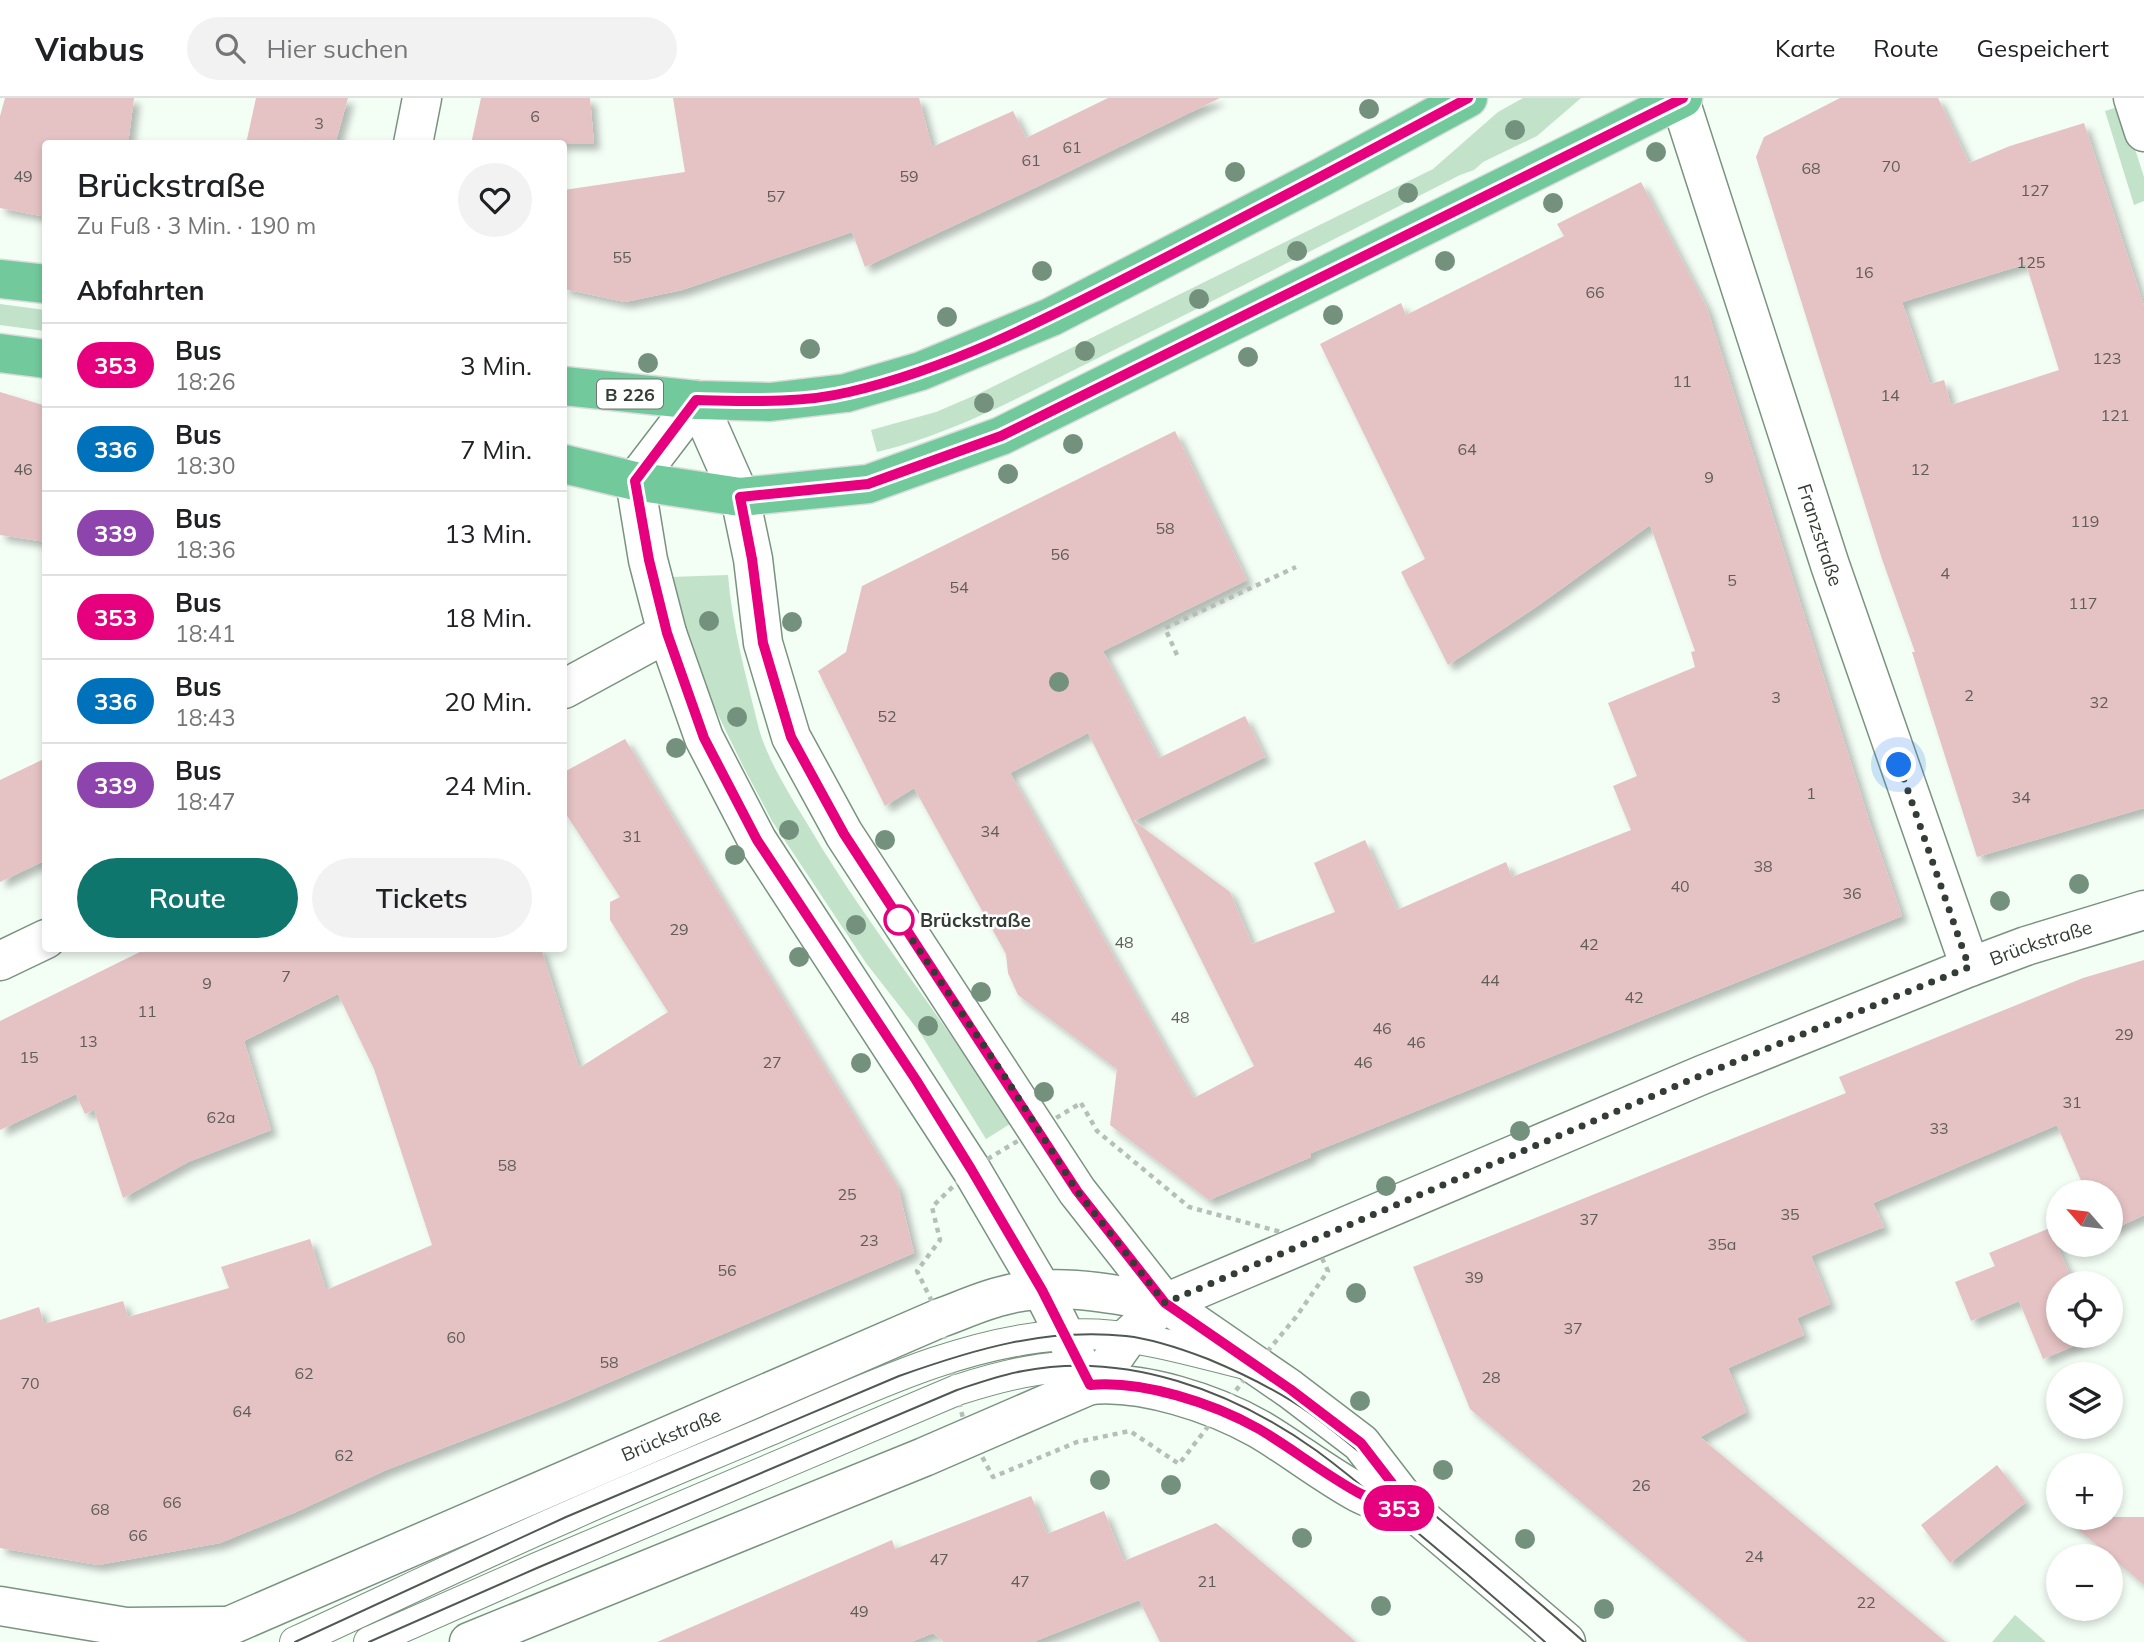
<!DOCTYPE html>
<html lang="de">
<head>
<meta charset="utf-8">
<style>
  body { margin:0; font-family:Mulish,sans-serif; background:#f2f2f2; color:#202124; height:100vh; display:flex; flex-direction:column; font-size:26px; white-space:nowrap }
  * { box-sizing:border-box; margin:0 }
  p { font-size:23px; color:#757577 }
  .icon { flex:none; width:38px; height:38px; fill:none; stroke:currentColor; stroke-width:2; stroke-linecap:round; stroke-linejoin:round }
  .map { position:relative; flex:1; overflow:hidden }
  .panel { position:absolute; left:42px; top:42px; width:525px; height:812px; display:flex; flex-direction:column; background:#fff; border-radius:7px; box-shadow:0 4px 10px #0003 }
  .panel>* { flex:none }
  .badge { padding:0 14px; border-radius:23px; font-size:24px; line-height:46px }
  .needle { width:46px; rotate:298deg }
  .buttons { position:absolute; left:2046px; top:1082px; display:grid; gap:14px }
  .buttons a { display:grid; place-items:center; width:77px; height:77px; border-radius:50%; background:#fff; box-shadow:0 4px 10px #0003; font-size:35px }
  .you { position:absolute; width:35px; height:35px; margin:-18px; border:5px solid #fff; border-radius:50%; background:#1a73e8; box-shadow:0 0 0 10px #1a73e833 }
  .map>.badge { position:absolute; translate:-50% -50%; box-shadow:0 0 0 4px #fff }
  h2 { padding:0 35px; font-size:26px; line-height:63px }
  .round { display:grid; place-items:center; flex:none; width:74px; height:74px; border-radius:37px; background:#f2f2f2 }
  .headline { display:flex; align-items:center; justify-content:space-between; height:119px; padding:0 35px }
  h1 { font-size:33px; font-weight:600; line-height:52px }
  .primary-button { display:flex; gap:14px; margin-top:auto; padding:14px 35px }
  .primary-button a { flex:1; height:80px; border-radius:42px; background:#0f766e; color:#fff; font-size:28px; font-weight:600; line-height:80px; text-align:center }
  .primary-button a+a { background:#f2f2f2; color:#202124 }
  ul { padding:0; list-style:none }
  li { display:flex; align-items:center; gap:21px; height:84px; padding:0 35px; border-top:2px solid #e0e0e0 }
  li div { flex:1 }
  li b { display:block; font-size:26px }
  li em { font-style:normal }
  li .badge { min-width:77px; font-weight:700; text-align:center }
  header { display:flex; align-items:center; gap:42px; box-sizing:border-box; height:98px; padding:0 35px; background:#fff; border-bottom:2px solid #e0e0e0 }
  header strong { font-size:33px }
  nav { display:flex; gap:38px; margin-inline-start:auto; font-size:24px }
  .search { width:490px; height:63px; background:#f2f2f2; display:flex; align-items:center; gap:18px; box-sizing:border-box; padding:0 24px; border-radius:38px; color:#757577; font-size:26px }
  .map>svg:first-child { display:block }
  .green { fill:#c2e2ca }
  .building { fill:#e5c2c3; fill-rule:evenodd; filter:url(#shadow) }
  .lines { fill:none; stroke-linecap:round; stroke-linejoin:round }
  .service-casing { stroke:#7a9380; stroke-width:32 }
  .minor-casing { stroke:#7a9380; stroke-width:41 }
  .primary-casing { stroke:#dadcdb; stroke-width:41 }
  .path { stroke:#b5bfb7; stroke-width:4.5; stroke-dasharray:5 5; stroke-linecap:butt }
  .service { stroke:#fff; stroke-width:30 }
  .minor { stroke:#fff; stroke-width:38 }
  .primary { stroke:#72ca9c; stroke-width:38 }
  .tram { stroke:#4f5951; stroke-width:2 }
  .tree { fill:#74917e }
  .line-casing { stroke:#fff; stroke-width:16 }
  .line { stroke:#e6007e; stroke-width:10 }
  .walk { stroke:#333d35; stroke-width:7; stroke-dasharray:0 12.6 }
  .stop-dot { fill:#fff; stroke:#e6007e; stroke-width:3.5 }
  .labels { text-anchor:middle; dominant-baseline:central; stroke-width:5; stroke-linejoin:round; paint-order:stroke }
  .number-label { font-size:16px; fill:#605e58 }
  .shield { fill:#fff; stroke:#707772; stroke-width:2 }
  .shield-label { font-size:18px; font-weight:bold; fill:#333d35 }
  .street-label { font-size:19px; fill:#333d35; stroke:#fff }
  .stop-label { font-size:19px; font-weight:bold; fill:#333d35; stroke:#fff; text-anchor:start }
</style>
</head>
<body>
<header>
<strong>Viabus</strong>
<div class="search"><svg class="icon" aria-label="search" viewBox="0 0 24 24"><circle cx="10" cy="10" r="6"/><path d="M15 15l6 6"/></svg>Hier suchen</div>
<nav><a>Karte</a><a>Route</a><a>Gespeichert</a></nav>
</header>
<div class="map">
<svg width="2144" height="1544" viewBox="0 0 2144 1544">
  <defs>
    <filter id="shadow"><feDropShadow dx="6" dy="6" stdDeviation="3.5" flood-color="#0004"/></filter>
  </defs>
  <rect width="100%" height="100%" fill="#f3fef5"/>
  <path class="green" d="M1523 0H1581L1537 38 1483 64 1474 72 1460 77C1344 136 1227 196 1110 254 1034 291 960 334 877 354L871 332 936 314 978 296 1433 71 1498 14Z
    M2121 8 2144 79V103L2134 107 2105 13Z
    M0 206 45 212V233L0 227Z
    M728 477C732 528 746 578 758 627 765 658 791 699 808 727 852 802 904 870 954 942 973 969 991 998 1010 1026L986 1041 919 933 866 865 772 723 743 668 702 584 671 479Z
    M2015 1517 2046 1544H1992Z"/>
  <path class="building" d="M5 0H134L128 46H46V119L0 110V18Z
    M256 0H348L335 46H246Z
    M481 0H590L594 46H471Z
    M673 0H919L932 49 1013 13 1026 40 1108 0H1220L1047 84 865 169 852 134 682 192 625 204 564 191V92L685 74Z
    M1840 0H1938L1969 65 2010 48 2084 25 2144 208V710L1977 759 1912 554H1915L1882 461 1756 59 1764 39ZM2026 166 2059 272 1951 307 1944 282 1930 286 1902 204Z
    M1641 84 1707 210 1870 725 1902 818 1311 1055V1059L1209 1102 1110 1027 1117 971 1018 897 1008 875 1006 856 914 690 885 708 818 573 846 554 862 488 1175 333 1247 482 1103 553 1159 660 1245 618 1265 659 1134 723 1230 794 1252 846 1335 814 1314 765 1365 742 1397 812 1506 764 1512 779 1631 732 1613 688 1637 678 1608 605 1695 569 1691 554 1695 553 1650 427 1536 509 1448 567 1401 474 1425 461 1320 246 1401 205 1406 217 1564 138 1557 126ZM1088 635 1254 968 1194 1000 1010 675Z
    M0 294 46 308V444L0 437Z
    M625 641 898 1089 914 1155 558 1306 386 1372 296 1414 220 1445 98 1467 0 1450V1222L39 1209 44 1226 123 1203 128 1219 229 1190 221 1169 310 1141 326 1192 432 1147 374 971 338 896 244 943 271 1032 188 1064 123 1100 94 1012 85 1016 76 996 0 1032V923L148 850H541L579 970 668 914 610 822V804L620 799 564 713V674Z
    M46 660V762L0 784V682Z
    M2144 862V1117L2110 1133V1094H2086L2057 1027 1873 1105 1884 1129 1811 1158 1830 1206 1797 1220 1804 1237 1728 1270 1746 1314 1700 1339 1946 1544H1748L1470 1311 1413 1169 1846 995 1839 979 2083 880Z
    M2050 1130 2073 1185H2058V1237L2095 1239 2043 1261 2019 1203 1971 1223 1955 1184 1995 1168 1989 1155Z
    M1997 1367 2026 1404 1950 1465 1921 1427Z
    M1031 1398 1047 1436 1104 1413 1124 1463 1216 1425 1356 1544H1160L1139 1502 1033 1544H944L933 1535 911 1544H657L892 1442 895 1451Z
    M2063 1419H2144V1487L2110 1458Z"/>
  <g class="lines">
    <defs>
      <path id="service" d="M295 1544C387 1502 477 1458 569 1418 635 1388 702 1361 768 1333 862 1293 959 1244 1063 1237 1125 1232 1185 1251 1245 1266
        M369 1544 537 1470 957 1292C1004 1277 1048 1266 1098 1269"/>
      <g id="minor">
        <path d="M2133 0 2144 34"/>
        <path id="s1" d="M1680 2 1830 467 1970 869"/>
        <path d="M413 46 422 0"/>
        <path d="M564 591 667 535"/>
        <path d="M0 863 46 841"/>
        <path d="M1090 1287 1042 1192 971 1071 757 742 704 640 667 535 648 462 635 383 697 302 740 399 753 461 763 545 791 639 844 736 1077 1093 1165 1205 1290 1291 1361 1345 1415 1415 1566 1544"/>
        <path d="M1090 1287C1142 1282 1213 1305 1259 1331 1293 1351 1324 1376 1359 1395 1376 1404 1397 1409 1415 1415"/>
        <path d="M0 1508 126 1529 223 1528"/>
        <path id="s2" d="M192 1544 940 1220C960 1213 981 1203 1002 1198 1054 1183 1113 1196 1165 1205"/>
        <path id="s3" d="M469 1544 924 1359 1090 1287 1107 1269 1129 1238 1165 1205 1702 977 1970 869 2026 848 2144 812"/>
      </g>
      <path id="primary" d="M0 181 46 186
        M0 255 46 261
        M564 288 697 302 770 304 846 295 921 273 1051 219 1322 79 1468 0
        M564 366 635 383 740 399 868 386 1001 338 1683 0"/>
    </defs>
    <use href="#service" class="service-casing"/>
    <use href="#minor" class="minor-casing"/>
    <use href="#primary" class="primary-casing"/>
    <path class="path" d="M1177 557 1165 530 1296 469
      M1081 1005 1097 1033 1189 1109 1314 1143 1328 1173 1296 1219 1247 1278 1179 1366 1130 1333 1077 1344 993 1379 964 1325 940 1220 917 1173 940 1142 932 1109 971 1071Z"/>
    <use href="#service" class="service"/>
    <use href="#minor" class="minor"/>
    <use href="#primary" class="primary"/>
    <path class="tram" d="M295 1544 566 1419 899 1278C975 1251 1044 1230 1126 1238 1154 1241 1182 1251 1208 1261 1244 1276 1279 1293 1311 1316 1351 1345 1388 1379 1426 1410 1479 1454 1532 1498 1584 1544
      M369 1544 537 1470 957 1292C978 1285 1000 1277 1023 1273 1127 1253 1233 1293 1317 1353 1340 1370 1362 1388 1383 1406 1438 1451 1492 1497 1545 1544"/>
  </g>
  <g class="tree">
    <circle cx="1369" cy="11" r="10"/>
    <circle cx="1515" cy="32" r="10"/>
    <circle cx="1656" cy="54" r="10"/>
    <circle cx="1235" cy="74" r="10"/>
    <circle cx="1408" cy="95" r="10"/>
    <circle cx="1553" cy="105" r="10"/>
    <circle cx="1297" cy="153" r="10"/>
    <circle cx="1445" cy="163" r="10"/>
    <circle cx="1042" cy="173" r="10"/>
    <circle cx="1199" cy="201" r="10"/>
    <circle cx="1333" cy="217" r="10"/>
    <circle cx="947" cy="219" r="10"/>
    <circle cx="810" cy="251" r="10"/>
    <circle cx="1085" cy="253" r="10"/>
    <circle cx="1248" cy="259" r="10"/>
    <circle cx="648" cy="265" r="10"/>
    <circle cx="984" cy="305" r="10"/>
    <circle cx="1073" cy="346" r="10"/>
    <circle cx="1008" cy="376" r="10"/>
    <circle cx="709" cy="523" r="10"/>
    <circle cx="792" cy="524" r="10"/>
    <circle cx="1059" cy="584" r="10"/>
    <circle cx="737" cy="619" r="10"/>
    <circle cx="676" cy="650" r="10"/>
    <circle cx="789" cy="732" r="10"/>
    <circle cx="885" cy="742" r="10"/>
    <circle cx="735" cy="757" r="10"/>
    <circle cx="2079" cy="786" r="10"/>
    <circle cx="2000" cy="803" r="10"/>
    <circle cx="856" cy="827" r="10"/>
    <circle cx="799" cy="859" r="10"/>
    <circle cx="981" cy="894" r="10"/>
    <circle cx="928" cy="928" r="10"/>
    <circle cx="861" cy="965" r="10"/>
    <circle cx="1044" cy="994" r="10"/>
    <circle cx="1520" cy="1033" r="10"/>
    <circle cx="1386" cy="1088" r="10"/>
    <circle cx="1356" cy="1195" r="10"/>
    <circle cx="1360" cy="1303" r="10"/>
    <circle cx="1443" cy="1372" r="10"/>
    <circle cx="1100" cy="1382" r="10"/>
    <circle cx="1171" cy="1387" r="10"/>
    <circle cx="1302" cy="1440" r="10"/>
    <circle cx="1525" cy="1441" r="10"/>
    <circle cx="1381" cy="1508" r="10"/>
    <circle cx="1604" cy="1511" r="10"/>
  </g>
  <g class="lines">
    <defs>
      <path id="line" d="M1468 0C1364 56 1260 111 1155 165 1057 215 957 269 849 294 799 306 747 303 696 302L635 383 649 462 667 535 704 640 757 742 916 982 971 1071 1042 1192 1090 1287C1142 1282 1213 1305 1259 1331 1293 1351 1324 1376 1359 1395 1376 1404 1397 1409 1415 1415L1361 1345 1290 1291 1165 1205 1077 1093 844 736 791 639 763 545 752 461 740 399 868 386 1001 338 1683 0"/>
    </defs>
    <use href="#line" class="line-casing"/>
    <use href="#line" class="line"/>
    <path class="walk" d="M899 822 1007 982 1077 1093 1165 1205 1702 977 1969 869 1899 667"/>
  </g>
  <circle class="stop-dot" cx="899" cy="822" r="14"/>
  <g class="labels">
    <g class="number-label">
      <text x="535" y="18">6</text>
      <text x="319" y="25">3</text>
      <text x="1072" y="49">61</text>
      <text x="1031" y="62">61</text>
      <text x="1891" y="68">70</text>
      <text x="1811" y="70">68</text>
      <text x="23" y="78">49</text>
      <text x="909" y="78">59</text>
      <text x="2035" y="92">127</text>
      <text x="776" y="98">57</text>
      <text x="622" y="159">55</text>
      <text x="2031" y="164">125</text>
      <text x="1864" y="174">16</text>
      <text x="1595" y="194">66</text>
      <text x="2107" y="260">123</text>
      <text x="1682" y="283">11</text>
      <text x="1890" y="297">14</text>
      <text x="2115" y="317">121</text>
      <text x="1467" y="351">64</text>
      <text x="23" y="371">46</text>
      <text x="1920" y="371">12</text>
      <text x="1709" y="379">9</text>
      <text x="2085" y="423">119</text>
      <text x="1165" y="430">58</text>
      <text x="1060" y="456">56</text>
      <text x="1945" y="475">4</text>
      <text x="1732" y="482">5</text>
      <text x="959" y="489">54</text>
      <text x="2083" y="505">117</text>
      <text x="1969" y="597">2</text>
      <text x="1776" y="599">3</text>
      <text x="2099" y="604">32</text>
      <text x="887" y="618">52</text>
      <text x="1811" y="695">1</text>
      <text x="2021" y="699">34</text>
      <text x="990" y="733">34</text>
      <text x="632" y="738">31</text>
      <text x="1763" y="768">38</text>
      <text x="1680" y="788">40</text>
      <text x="1852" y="795">36</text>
      <text x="679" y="831">29</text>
      <text x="1124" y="844">48</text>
      <text x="1589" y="846">42</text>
      <text x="286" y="878">7</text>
      <text x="1490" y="882">44</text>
      <text x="207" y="885">9</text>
      <text x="1634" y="899">42</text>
      <text x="147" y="913">11</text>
      <text x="1180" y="919">48</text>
      <text x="1382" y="930">46</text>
      <text x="2124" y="936">29</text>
      <text x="88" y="943">13</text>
      <text x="1416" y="944">46</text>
      <text x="29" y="959">15</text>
      <text x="772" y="964">27</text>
      <text x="1363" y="964">46</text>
      <text x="2072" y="1004">31</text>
      <text x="221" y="1019">62a</text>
      <text x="1939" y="1030">33</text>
      <text x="507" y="1067">58</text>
      <text x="847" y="1096">25</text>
      <text x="1790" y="1116">35</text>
      <text x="1589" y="1121">37</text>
      <text x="869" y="1142">23</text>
      <text x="1722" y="1146">35a</text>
      <text x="727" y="1172">56</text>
      <text x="1474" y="1179">39</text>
      <text x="1573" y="1230">37</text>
      <text x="456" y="1239">60</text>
      <text x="609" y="1264">58</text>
      <text x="304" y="1275">62</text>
      <text x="1491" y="1279">28</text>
      <text x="30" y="1285">70</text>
      <text x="242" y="1313">64</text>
      <text x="344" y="1357">62</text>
      <text x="1641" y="1387">26</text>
      <text x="172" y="1404">66</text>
      <text x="100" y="1411">68</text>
      <text x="138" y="1437">66</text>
      <text x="1754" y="1458">24</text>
      <text x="939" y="1461">47</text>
      <text x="1020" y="1483">47</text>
      <text x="1207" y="1483">21</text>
      <text x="1866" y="1504">22</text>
      <text x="859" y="1513">49</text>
    </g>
    <rect class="shield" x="597" y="281.5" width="66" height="29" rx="5"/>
    <g class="shield-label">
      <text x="630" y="296">B 226</text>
    </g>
    <g class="street-label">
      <text stroke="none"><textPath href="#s1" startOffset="457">Franzstraße</textPath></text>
      <text stroke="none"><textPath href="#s3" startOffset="1731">Brückstraße</textPath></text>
      <text stroke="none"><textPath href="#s2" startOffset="522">Brückstraße</textPath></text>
    </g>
    <g class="stop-label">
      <text x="920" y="822">Brückstraße</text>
    </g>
  </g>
</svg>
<div class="buttons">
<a><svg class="needle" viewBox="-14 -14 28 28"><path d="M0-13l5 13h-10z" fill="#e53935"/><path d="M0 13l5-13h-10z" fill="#757577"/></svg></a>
<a><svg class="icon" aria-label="locate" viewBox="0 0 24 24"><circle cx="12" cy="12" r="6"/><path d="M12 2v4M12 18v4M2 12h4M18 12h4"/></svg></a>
<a><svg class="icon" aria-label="layers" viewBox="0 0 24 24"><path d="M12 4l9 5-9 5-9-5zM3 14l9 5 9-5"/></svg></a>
<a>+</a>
<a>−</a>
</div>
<div class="you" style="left:1899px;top:667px"></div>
<b class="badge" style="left:1399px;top:1410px;background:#e6007e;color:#fff">353</b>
<section class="panel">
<div class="headline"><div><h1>Brückstraße</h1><p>Zu Fuß · 3 Min. · 190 m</p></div><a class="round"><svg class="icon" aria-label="heart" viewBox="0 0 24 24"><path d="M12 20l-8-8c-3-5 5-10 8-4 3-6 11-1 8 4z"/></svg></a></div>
<h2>Abfahrten</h2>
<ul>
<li><span class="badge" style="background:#e6007e;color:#fff">353</span><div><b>Bus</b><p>18:26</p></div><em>3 Min.</em></li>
<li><span class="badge" style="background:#0072bc;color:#fff">336</span><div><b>Bus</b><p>18:30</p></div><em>7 Min.</em></li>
<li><span class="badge" style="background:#8e44ad;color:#fff">339</span><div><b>Bus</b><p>18:36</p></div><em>13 Min.</em></li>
<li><span class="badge" style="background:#e6007e;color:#fff">353</span><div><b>Bus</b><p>18:41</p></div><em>18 Min.</em></li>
<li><span class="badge" style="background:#0072bc;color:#fff">336</span><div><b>Bus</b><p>18:43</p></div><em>20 Min.</em></li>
<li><span class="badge" style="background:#8e44ad;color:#fff">339</span><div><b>Bus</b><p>18:47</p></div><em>24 Min.</em></li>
</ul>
<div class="primary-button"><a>Route</a><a>Tickets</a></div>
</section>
</div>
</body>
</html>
